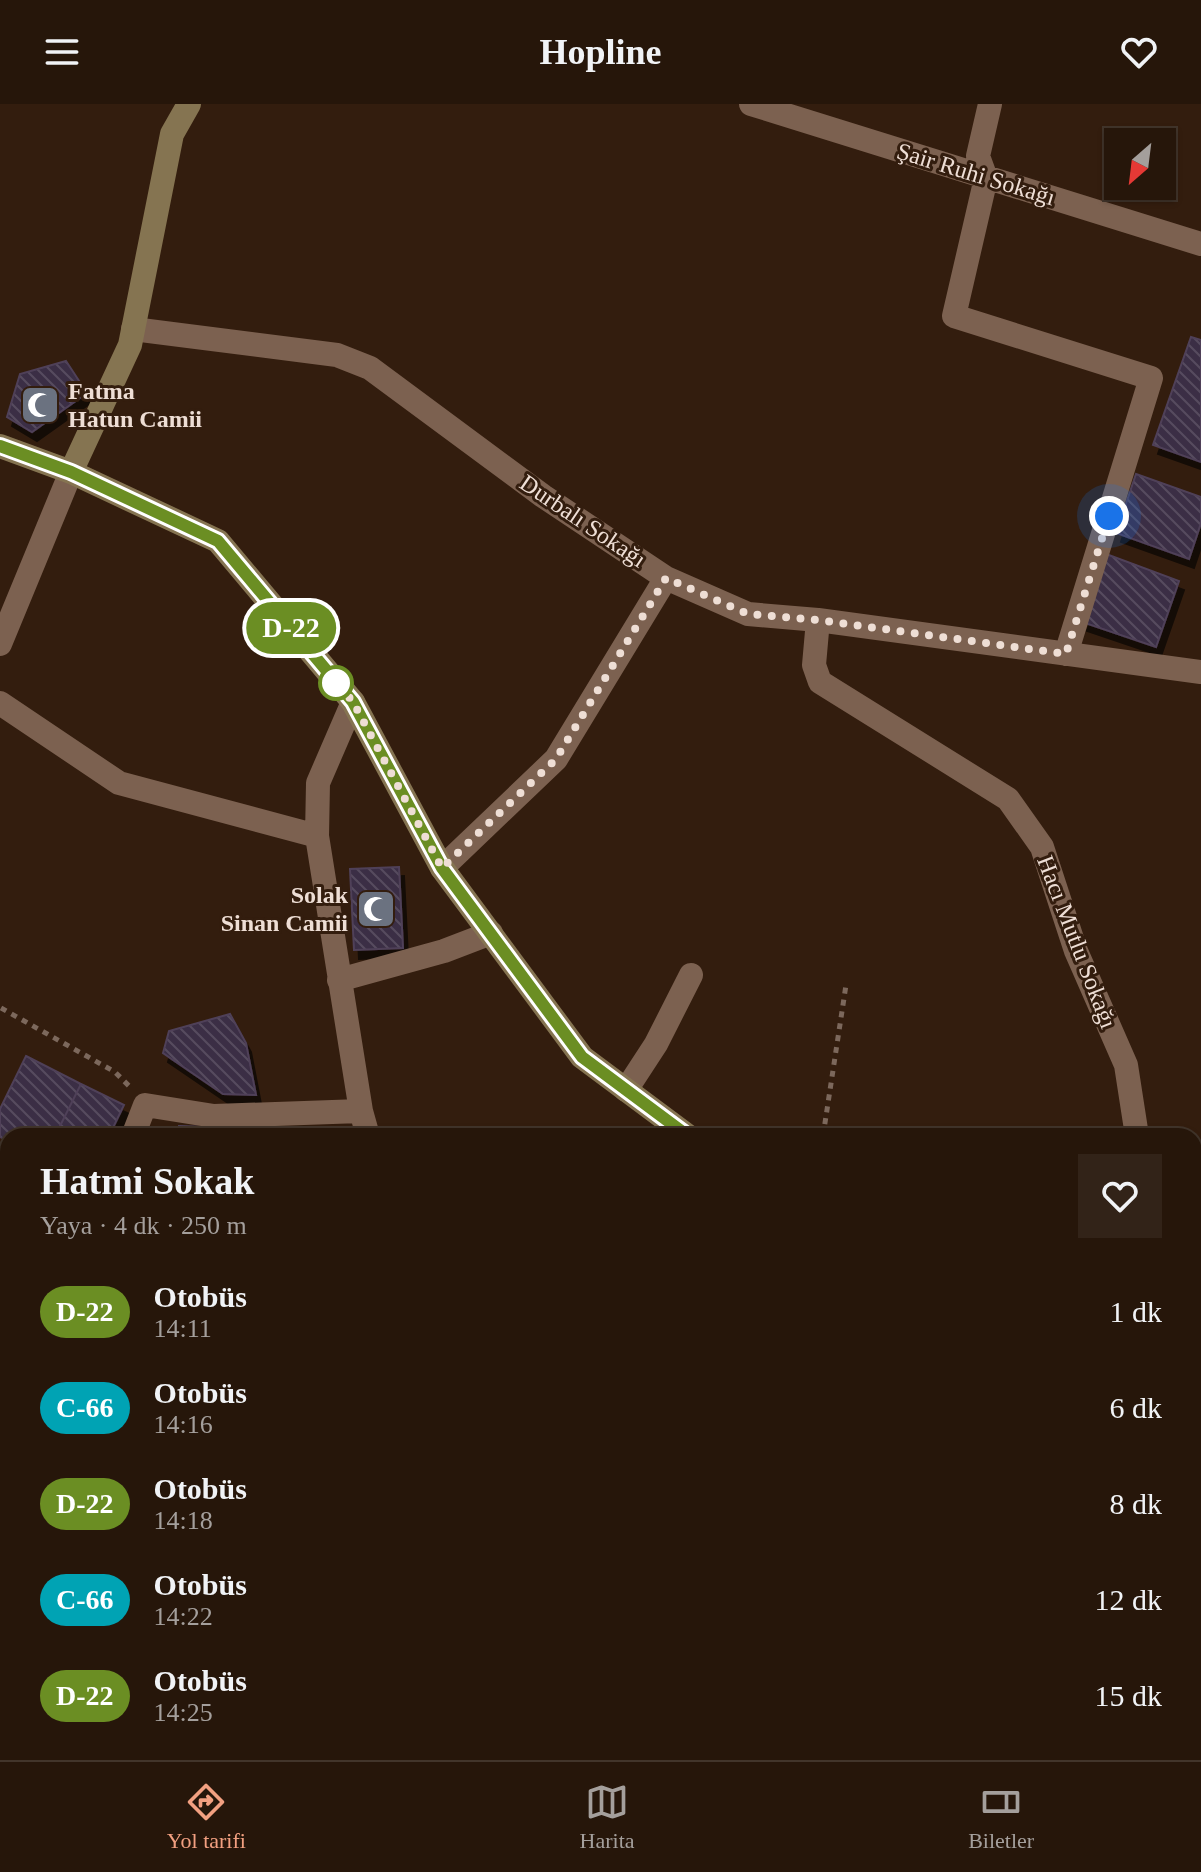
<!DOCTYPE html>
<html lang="tr">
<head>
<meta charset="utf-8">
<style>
  body { margin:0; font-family:"Times New Roman",serif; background:#322318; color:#f1f3f6; height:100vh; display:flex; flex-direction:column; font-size:30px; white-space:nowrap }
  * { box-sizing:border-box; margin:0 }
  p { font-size:26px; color:#a49f9c }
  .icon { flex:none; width:44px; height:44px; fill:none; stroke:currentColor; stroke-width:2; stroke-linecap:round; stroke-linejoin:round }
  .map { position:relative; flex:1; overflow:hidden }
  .sheet { position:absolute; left:0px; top:1024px; width:1202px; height:632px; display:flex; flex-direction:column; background:#26160a; border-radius:24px 24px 0 0; box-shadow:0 2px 6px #0004,0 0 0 2px #42352b }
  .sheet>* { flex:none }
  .badge { padding:0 16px; border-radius:26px; font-size:28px; line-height:52px }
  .needle { width:52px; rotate:208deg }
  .buttons { position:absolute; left:1104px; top:24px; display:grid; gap:16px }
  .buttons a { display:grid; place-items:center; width:72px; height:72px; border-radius:0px; background:#26160a; box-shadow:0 2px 6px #0004,0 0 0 2px #42352b; font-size:40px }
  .you { position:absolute; width:40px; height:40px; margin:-20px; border:6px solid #fff; border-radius:50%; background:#1a73e8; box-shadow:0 0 0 12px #1a73e833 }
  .map>.badge { position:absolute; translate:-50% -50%; box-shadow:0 0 0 4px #fff }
  .round { display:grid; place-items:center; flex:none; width:84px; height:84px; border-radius:0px; background:#322318 }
  .overview { display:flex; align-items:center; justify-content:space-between; height:136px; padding:0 40px }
  h1 { font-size:38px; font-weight:700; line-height:60px }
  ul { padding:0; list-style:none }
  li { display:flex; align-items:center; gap:24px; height:96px; padding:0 40px }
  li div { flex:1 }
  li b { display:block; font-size:30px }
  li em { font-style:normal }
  li .badge { min-width:88px; font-weight:700; text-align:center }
  header { display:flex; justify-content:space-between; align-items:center; height:104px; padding:0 40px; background:#26160a; font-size:36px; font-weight:700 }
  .menu { display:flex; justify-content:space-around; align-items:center; height:112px; border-top:2px solid #42352b; background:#26160a; font-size:22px; color:#a49f9c }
  .menu a { display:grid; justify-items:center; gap:4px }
  .menu .current { color:#f2a081 }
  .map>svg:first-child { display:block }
  .building { fill:url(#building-back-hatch); stroke:#4f4159; stroke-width:2; filter:url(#shadow) }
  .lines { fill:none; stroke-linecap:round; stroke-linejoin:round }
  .path { stroke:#7c685c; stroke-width:5; stroke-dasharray:6 6; stroke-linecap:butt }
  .street { stroke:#7c6150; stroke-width:24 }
  .secondary { stroke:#857451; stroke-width:24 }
  .line-casing { stroke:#fff; stroke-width:18 }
  .line { stroke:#6b8e23; stroke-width:12 }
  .walk { stroke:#eeded5; stroke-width:8; stroke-dasharray:0 14.4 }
  .stop-dot { fill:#fff; stroke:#6b8e23; stroke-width:4 }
  .labels { text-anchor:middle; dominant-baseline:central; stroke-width:6; stroke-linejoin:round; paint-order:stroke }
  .street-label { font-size:24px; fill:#eeded5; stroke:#331d0e }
  .poi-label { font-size:24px; font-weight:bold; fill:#eeded5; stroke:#331d0e; text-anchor:start }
</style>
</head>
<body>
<header><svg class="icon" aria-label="menu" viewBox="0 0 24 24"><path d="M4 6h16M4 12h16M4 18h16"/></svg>Hopline<svg class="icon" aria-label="heart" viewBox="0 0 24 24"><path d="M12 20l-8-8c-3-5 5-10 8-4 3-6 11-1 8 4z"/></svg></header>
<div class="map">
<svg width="1201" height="1656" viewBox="0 0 1201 1656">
  <defs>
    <pattern id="building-back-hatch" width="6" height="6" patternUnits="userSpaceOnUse" patternTransform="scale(2)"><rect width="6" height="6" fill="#3a2d44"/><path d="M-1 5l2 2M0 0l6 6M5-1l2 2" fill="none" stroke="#574b5e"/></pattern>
    <filter id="shadow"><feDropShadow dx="5" dy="9" stdDeviation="0" flood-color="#0009"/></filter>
  </defs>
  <rect width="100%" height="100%" fill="#331d0e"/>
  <path class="building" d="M1191 233 1201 236V358L1153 341Z
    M66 257 87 289 32 328 7 313 20 270Z
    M1136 370 1201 393V419L1189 455 1116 429Z
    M1106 450 1179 477 1156 543 1082 518Z
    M399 763 403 844 354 846 350 765Z
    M230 910 246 939 256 991 223 990 163 949 169 927Z
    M26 952 81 980 55 1032H8V1037L0 1033V1005Z
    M81 980 124 1001 109 1032H55Z
    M179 1022 259 1025V1032H178Z
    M8 1083V1191L0 1188V1086L6 1088Z
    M0 1421 8 1433V1447L0 1452Z
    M0 1576 8 1583V1633L0 1636Z
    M1194 1612 1201 1617V1656H1090L1076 1648H1194Z
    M84 1648H192V1656H84Z
    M395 1648H698V1656H395Z"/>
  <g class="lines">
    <path class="path" d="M1 904 115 968 129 982
      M823 1032 846 881"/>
    <path class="street" d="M751 0 1201 140
      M990 0 978 52 986 74 954 212 1151 274 1066 550
      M133 225 337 251 370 264 543 392 666 474 748 510 818 516 1201 568
      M818 516 814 561 820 578 1008 695 1042 743 1076 847 1126 961 1137 1032
      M0 540 71 368
      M353 598 318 679 317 732 361 1007 368 1032
      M0 599 119 679 317 732
      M442 764 556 655 666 474
      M339 876 444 847 491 829
      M626 986 656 940 691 871
      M133 1032 145 1001 214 1012 361 1007
      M1194 1056 1201 1055
      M0 1385 8 1381
      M0 1487 8 1470
      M0 1530 8 1535
      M852 1648 857 1656
      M362 1656V1648"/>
    <path class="secondary" d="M0 342 71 368 218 437 353 598 442 764 582 953 688 1032
      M71 368 130 241 172 30 189 0
      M1194 1412 1201 1416"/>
  </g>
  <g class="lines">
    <defs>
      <path id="line" d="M0 342 71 368 218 437 353 598 442 764 582 953 688 1032"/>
    </defs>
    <use href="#line" class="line-casing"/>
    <use href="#line" class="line"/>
    <path class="walk" d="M336 579 334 575 353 598 442 764 556 655 666 474 748 510 818 516 1066 550 1109 412"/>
  </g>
  <defs>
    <symbol id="mosque-square" viewBox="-11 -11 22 22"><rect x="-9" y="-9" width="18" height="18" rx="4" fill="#6b7280" stroke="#331d0e"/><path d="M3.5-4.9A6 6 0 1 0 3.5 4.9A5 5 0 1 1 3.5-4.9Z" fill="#fff"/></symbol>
  </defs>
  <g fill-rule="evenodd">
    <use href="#mosque-square" x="18" y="279" width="44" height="44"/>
    <use href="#mosque-square" x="354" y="783" width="44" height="44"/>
  </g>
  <circle class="stop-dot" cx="336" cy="579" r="16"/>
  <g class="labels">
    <g class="street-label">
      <text transform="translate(976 70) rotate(17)">Şair Ruhi Sokağı</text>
      <text transform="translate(583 417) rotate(34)">Durbalı Sokağı</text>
      <text transform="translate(1077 838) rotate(69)">Hacı Mutlu Sokağı</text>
    </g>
    <g class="poi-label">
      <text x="68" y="287">Fatma<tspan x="68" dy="28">Hatun Camii</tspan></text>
      <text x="348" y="791" text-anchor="end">Solak<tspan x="348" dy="28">Sinan Camii</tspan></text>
    </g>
  </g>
</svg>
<div class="buttons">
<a><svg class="needle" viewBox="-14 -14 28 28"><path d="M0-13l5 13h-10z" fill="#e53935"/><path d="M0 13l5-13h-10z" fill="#a49f9c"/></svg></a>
</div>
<div class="you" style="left:1109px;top:412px"></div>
<b class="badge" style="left:291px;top:524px;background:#6b8e23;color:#fff">D-22</b>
<section class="sheet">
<div class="overview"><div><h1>Hatmi Sokak</h1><p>Yaya · 4 dk · 250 m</p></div><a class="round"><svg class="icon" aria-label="heart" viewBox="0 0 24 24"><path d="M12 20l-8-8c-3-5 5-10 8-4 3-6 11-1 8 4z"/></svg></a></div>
<ul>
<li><span class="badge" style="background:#6b8e23;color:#fff">D-22</span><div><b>Otobüs</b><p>14:11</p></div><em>1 dk</em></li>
<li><span class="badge" style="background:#00a3b4;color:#fff">C-66</span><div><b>Otobüs</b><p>14:16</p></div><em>6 dk</em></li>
<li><span class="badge" style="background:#6b8e23;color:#fff">D-22</span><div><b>Otobüs</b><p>14:18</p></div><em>8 dk</em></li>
<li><span class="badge" style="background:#00a3b4;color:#fff">C-66</span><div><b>Otobüs</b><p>14:22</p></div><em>12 dk</em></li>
<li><span class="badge" style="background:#6b8e23;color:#fff">D-22</span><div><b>Otobüs</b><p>14:25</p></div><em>15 dk</em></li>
</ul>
</section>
</div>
<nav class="menu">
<a class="current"><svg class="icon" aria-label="directions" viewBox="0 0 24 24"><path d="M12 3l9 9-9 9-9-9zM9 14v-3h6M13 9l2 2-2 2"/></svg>Yol tarifi</a>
<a><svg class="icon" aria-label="map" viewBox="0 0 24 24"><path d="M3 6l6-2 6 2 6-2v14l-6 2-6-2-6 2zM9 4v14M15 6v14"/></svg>Harita</a>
<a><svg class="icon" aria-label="tickets" viewBox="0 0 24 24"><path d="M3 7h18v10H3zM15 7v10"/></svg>Biletler</a>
</nav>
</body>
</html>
